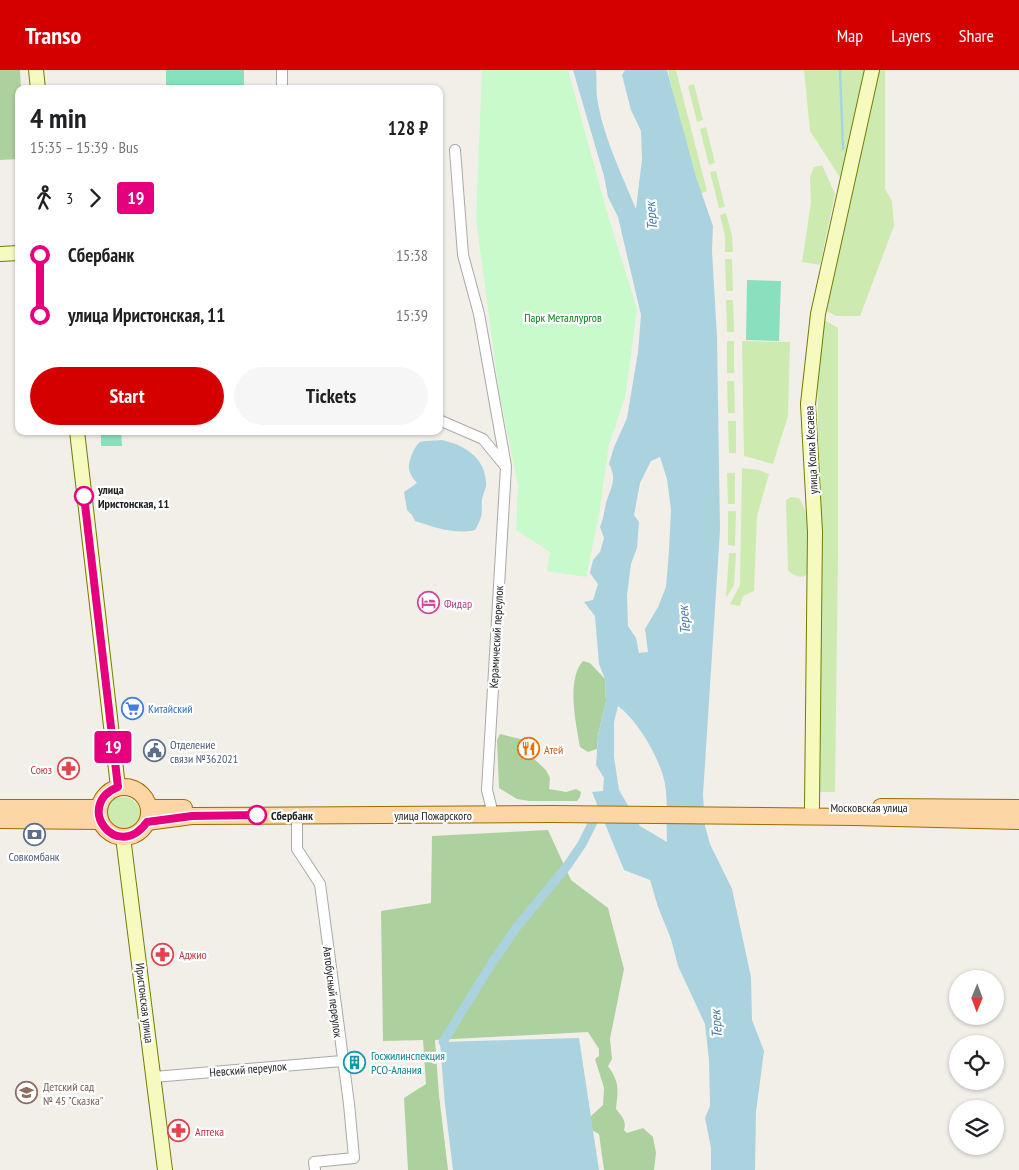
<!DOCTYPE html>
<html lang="en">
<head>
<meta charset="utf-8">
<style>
  body { margin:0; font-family:"PT Sans Narrow",sans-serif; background:#f6f6f6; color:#202124; height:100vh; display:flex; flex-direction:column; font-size:19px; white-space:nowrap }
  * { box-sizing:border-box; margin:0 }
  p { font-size:16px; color:#757577 }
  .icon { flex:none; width:28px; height:28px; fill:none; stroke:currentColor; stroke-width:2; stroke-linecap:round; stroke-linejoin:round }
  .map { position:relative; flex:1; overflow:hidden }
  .sheet { position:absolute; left:15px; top:15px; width:428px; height:350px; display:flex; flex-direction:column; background:#fff; border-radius:10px; box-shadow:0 1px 4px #0004 }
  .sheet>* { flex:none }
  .badge { padding:0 10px; border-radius:4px; font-size:18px; line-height:32px }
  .needle { width:32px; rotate:181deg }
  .fabs { position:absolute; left:949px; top:900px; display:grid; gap:10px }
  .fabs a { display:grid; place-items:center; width:55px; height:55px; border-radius:50%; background:#fff; box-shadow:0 1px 4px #0004; font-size:25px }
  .map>.badge { position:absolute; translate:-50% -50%; box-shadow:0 0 0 2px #fff }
  .legs { display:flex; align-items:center; gap:8px; height:55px; padding:0 15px; font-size:16px }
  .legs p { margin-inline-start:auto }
  .summary { display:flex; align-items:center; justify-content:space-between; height:85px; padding:0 15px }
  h1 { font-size:28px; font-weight:800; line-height:38px }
  .cta { display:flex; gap:10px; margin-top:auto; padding:10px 15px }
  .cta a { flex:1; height:58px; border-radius:30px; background:#d40000; color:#fff; font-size:20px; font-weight:800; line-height:58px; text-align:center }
  .cta a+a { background:#f6f6f6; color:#202124 }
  ul { padding:0 15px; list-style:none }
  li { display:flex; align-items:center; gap:18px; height:60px; font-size:19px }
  li i { display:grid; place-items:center; width:8px; height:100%; margin:0 6px; background:currentColor }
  li i::after { content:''; width:12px; height:12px; margin:-6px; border:4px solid; border-radius:50%; background:#fff }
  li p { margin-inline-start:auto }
  li:first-child i { background:linear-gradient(#0000 50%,currentColor 0) }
  li:last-child i { background:linear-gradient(currentColor 50%,#0000 0) }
  header { display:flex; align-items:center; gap:30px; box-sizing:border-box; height:70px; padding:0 25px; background:#d40000; color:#fff }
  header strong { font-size:24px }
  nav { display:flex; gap:28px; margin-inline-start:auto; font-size:18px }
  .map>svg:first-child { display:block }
  .grass { fill:#cdebb0 }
  .forest { fill:#add19e }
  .park { fill:#c8facc }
  .pitch { fill:#88e0be }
  .water { fill:#aad3df; fill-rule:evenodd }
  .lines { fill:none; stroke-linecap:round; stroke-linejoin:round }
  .stream { stroke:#aad3df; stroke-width:2.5 }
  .canal { stroke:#aad3df; stroke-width:9 }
  .street-casing { stroke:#a9a9a9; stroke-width:12 }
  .secondary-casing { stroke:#707d05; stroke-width:16 }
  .primary-casing { stroke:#a06b00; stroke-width:18 }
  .street { stroke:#fff; stroke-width:10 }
  .secondary { stroke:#f7fabf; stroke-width:14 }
  .primary { stroke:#fcd6a4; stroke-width:16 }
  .line-1-casing { stroke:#fff; stroke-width:11 }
  .line-1 { stroke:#e6007e; stroke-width:8 }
  .stop-1-dot { fill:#fff; stroke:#e6007e; stroke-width:2.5 }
  .labels { text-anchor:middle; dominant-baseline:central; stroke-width:4.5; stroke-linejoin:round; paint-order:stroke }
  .park-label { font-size:12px; fill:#0c8416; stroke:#fff }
  .street-label { font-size:12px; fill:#222; stroke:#fff }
  .stop-label { font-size:12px; font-weight:bold; fill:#222; stroke:#fff; text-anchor:start }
  .hotel-label { font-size:12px; fill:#b23c85; stroke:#fff; text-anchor:start }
  .shop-label { font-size:12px; fill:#366cbe; stroke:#fff; text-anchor:start }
  .service-label { font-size:12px; fill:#4e5e75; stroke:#fff; text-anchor:start }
  .food-label { font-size:12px; fill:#c56008; stroke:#fff; text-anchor:start }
  .health-label { font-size:12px; fill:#be3a42; stroke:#fff; text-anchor:start }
  .culture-label { font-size:12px; fill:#0d838f; stroke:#fff; text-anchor:start }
  .education-label { font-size:12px; fill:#785e54; stroke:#fff; text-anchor:start }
  .water-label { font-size:14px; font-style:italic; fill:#4a7aab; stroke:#fff }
</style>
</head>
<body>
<header>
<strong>Transo</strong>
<nav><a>Map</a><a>Layers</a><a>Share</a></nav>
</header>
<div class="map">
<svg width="1019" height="1100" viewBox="0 0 1019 1100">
  <rect width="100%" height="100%" fill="#f2efe9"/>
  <path class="grass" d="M668 0H676L707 121 700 124 694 118Z
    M804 0H871L841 109 810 61Z
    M877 0H885V119L892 131 894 156 860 246H836L821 238Z
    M694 14 703 50 697 52 688 16Z
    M706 57 715 93 709 95 700 59Z
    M822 95 835 124 820 195 802 192 811 133 810 107 814 97Z
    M716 101 725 137 719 138 710 102Z
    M726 143 732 166 733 182H725V166L720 145Z
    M725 189H732L733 221H726Z
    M726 230H733L734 262H727Z
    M818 246 838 258V483L835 722H817Z
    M727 271H734V303H727Z
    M742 271 790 272 788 346 773 394 744 386Z
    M727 311H734L735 343H728Z
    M728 351H736V383H729Z
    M742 398 759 400 769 404 757 446 754 521 743 526 740 536 730 534 740 515Z
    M727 403H735V434H728Z
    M791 427 799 428C813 449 809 479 809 503 802 510 794 506 788 500L786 430Z
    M728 441H736L735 476 728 475Z
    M729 483H736L734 515 726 528Z
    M106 744a17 17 0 1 1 34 0a17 17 0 1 1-34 0Z"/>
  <path class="forest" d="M0 0H20L21 19H19V89L0 90Z
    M583 591 590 593 605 609 606 631 598 665 597 679 588 682 580 677C576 654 566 610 583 591Z
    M500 664 529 671 532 687 546 700 550 708 549 719 566 722 576 719 581 722 580 727 577 731H529L517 729 499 718 497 670Z
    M548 760 571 810 608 838 624 899 610 969 612 989 608 996C620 1013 618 1019 616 1039 621 1045 627 1051 624 1060L627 1063 643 1058 653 1067 656 1083 654 1100H604L599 1064 590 1059V1047L603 1035 604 1018 595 989 599 986V979L588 962 435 970 439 1025 448 1100H408L404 1028 426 1014 423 970 383 971 381 841 431 833 432 766Z"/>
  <path class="park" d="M482 0H568L606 139 637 239 625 328 609 374 599 445 586 507 547 501 550 482 516 460 518 416 499 321 476 149Z"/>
  <path class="pitch" d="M166 0H244V19H166Z
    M747 210 781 211 779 271 746 270Z
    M101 361H121L122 376H101Z"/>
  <path class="water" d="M573 0H596C597 9 596 18 597 27 602 64 622 105 636 139L642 89 641 61 631 40 622 5 625 0H667L696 107 713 156 712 181 717 267 720 460 703 725 705 756 710 774 732 819 751 907 752 950 764 981 756 1042 755 1100H711V1078L705 1048 710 1036 709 990 705 954 678 896 671 869 658 837 650 810 624 800 592 722 603 721 604 708 596 695 598 665 606 631 605 609 599 594 595 546 584 532 593 530 598 514 590 503 593 490 600 482 604 468 600 457C604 447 604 442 606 433 610 418 618 410 609 394L614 377 627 348 638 282 641 245 618 147 608 127 604 106ZM660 387 667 409 671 440 669 480 666 517 658 537 645 559 648 582 639 583 636 568 628 556 627 525 631 494 637 478 639 452 634 445 640 413 651 391ZM618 636C638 651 660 688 665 714 668 732 666 754 667 772L640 756 619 720 614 687V652Z
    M441 370C463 374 485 387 486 412 487 418 483 423 482 430 481 446 484 444 475 460 455 465 434 457 415 451L412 445 407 440 404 422 417 413C413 409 410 404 409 399 408 392 414 376 420 372 426 370 435 371 441 370Z
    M579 968 599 1100H453L445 1035 440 972Z"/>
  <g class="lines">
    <path class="stream" d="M840 0 843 79"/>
    <path class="canal" d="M443 972 492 893 516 858 567 796 582 774 598 742"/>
    <defs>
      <path id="street" d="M282 19V0
        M455 80 463 185 479 244 506 396
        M439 350 483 369 506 397 487 720 491 736
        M297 745V779L320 814 349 1034 354 1088 314 1092 315 1100
        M154 1007 342 991"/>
      <path id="secondary" d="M36 0 38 19
        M0 184 19 183
        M77 361 118 717
        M812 737 815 462 808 334 818 244 872 0
        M123 767 165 1100"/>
      <path id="primary" d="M99 742a25 25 0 1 1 50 0a25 25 0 1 1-50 0Z
        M881 737 1019 738
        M0 738H99
        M149 738H184
        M0 750 100 751
        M147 752 192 746 552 744 854 747 1019 751"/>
    </defs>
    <use href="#street" class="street-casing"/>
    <use href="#secondary" class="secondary-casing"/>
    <use href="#primary" class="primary-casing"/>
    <use href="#street" class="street"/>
    <use href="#secondary" class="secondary"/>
    <use href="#primary" class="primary"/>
  </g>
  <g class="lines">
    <defs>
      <path id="line-1" d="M84 426 118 717C73 735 117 794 147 752L192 746 257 745"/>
    </defs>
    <use href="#line-1" class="line-1-casing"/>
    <use href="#line-1" class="line-1"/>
  </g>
  <defs>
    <symbol id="hotel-ring" viewBox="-11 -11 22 22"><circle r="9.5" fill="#fff" stroke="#d1479c" stroke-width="1.5"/><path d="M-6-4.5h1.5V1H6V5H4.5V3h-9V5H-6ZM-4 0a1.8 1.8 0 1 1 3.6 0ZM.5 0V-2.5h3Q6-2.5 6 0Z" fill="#d1479c"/></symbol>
    <symbol id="supermarket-ring" viewBox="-11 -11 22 22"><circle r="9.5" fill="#fff" stroke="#3f7fe0" stroke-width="1.5"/><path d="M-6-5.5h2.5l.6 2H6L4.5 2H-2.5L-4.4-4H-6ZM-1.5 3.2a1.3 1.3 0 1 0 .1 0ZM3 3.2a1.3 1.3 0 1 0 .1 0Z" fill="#3f7fe0"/></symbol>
    <symbol id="restaurant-ring" viewBox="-11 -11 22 22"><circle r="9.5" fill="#fff" stroke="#e8710a" stroke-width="1.5"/><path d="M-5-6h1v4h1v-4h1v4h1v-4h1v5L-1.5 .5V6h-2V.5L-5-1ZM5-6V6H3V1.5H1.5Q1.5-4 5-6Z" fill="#e8710a"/></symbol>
    <symbol id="civic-ring" viewBox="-11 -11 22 22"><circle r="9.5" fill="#fff" stroke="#5c6f8a" stroke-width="1.5"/><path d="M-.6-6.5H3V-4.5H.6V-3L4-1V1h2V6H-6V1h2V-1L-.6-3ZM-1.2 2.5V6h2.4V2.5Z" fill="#5c6f8a"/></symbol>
    <symbol id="pharmacy-ring" viewBox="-11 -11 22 22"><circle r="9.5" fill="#fff" stroke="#e0444e" stroke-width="1.5"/><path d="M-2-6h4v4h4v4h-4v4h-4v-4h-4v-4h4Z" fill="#e0444e"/></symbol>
    <symbol id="bank-ring" viewBox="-11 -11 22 22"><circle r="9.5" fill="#fff" stroke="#5c6f8a" stroke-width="1.5"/><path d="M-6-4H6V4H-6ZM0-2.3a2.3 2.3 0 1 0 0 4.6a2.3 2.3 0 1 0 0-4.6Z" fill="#5c6f8a"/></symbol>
    <symbol id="building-ring" viewBox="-11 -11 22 22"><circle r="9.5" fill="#fff" stroke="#0f9aa8" stroke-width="1.5"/><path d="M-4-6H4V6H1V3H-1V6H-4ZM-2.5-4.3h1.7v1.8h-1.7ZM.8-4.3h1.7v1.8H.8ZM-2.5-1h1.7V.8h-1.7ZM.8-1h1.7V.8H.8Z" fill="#0f9aa8"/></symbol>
    <symbol id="school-ring" viewBox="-11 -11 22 22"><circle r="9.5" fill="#fff" stroke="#8d6e63" stroke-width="1.5"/><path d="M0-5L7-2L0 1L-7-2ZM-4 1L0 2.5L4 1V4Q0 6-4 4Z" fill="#8d6e63"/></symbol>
  </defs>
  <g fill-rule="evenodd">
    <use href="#hotel-ring" x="416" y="520" width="25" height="25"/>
    <use href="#supermarket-ring" x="120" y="626" width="25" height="25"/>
    <use href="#restaurant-ring" x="516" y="666" width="25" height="25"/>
    <use href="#civic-ring" x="142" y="668" width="25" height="25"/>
    <use href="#pharmacy-ring" x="56" y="686" width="25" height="25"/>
    <use href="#bank-ring" x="22" y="752" width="25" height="25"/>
    <use href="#pharmacy-ring" x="150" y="872" width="25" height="25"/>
    <use href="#building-ring" x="342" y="980" width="25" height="25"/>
    <use href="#school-ring" x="14" y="1010" width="25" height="25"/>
    <use href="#pharmacy-ring" x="166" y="1048" width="25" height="25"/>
  </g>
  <g class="stop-1-dot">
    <circle cx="84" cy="426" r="9"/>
    <circle cx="257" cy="745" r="9"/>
  </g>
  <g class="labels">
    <g class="park-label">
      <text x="563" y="247">Парк Металлургов</text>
    </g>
    <g class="street-label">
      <text transform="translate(811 380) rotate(-93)">улица Колка Кесаева</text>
      <text transform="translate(496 567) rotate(-87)">Керамический переулок</text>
      <text x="869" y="737">Московская улица</text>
      <text x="433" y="745">улица Пожарского</text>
      <text transform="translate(333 922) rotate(83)">Автобусный переулок</text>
      <text transform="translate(145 933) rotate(83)">Иристонская улица</text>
      <text transform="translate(248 999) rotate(-5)">Невский переулок</text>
    </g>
    <g class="stop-label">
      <text x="98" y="419">улица<tspan x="98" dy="14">Иристонская, 11</tspan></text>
      <text x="271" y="745">Сбербанк</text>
    </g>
    <g class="hotel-label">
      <text x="444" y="533">Фидар</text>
    </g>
    <g class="shop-label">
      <text x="148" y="638">Китайский</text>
    </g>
    <g class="service-label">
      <text x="170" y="674">Отделение<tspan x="170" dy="14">связи №362021</tspan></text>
      <text x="34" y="786" text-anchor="middle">Совкомбанк</text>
    </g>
    <g class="food-label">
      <text x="544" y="679">Атей</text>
    </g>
    <g class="health-label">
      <text x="52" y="699" text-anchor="end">Союз</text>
      <text x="179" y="884">Аджио</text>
      <text x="195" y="1061">Аптека</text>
    </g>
    <g class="culture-label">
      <text x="371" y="985">Госжилинспекция<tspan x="371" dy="14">РСО-Алания</tspan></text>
    </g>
    <g class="education-label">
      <text x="43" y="1016">Детский сад<tspan x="43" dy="14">№ 45 "Сказка"</tspan></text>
    </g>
    <g class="water-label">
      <text transform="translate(651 146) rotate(-95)">Терек</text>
      <text transform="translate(684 550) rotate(-95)">Терек</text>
      <text transform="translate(716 954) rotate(-93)">Терек</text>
    </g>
  </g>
</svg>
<div class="fabs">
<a><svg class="needle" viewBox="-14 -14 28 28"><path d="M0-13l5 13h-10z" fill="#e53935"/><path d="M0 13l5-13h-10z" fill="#757577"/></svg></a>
<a><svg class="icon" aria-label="locate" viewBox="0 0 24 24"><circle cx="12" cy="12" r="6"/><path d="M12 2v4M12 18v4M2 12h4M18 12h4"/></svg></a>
<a><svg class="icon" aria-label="layers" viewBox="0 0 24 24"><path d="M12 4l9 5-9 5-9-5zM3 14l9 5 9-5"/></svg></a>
</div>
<b class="badge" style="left:113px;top:677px;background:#e6007e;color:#fff">19</b>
<section class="sheet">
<div class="summary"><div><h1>4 min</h1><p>15:35 – 15:39 · Bus</p></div><b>128 ₽</b></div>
<div class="legs"><svg class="icon" aria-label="walk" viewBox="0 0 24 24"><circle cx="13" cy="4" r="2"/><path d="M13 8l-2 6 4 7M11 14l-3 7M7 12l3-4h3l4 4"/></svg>3<svg class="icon" aria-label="forward" viewBox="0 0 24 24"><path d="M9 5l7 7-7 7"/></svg><b class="badge" style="background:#e6007e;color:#fff">19</b></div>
<ul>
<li><i style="color:#e6007e"></i><b>Сбербанк</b><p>15:38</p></li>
<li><i style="color:#e6007e"></i><b>улица Иристонская, 11</b><p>15:39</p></li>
</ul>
<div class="cta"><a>Start</a><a>Tickets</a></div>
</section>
</div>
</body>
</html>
